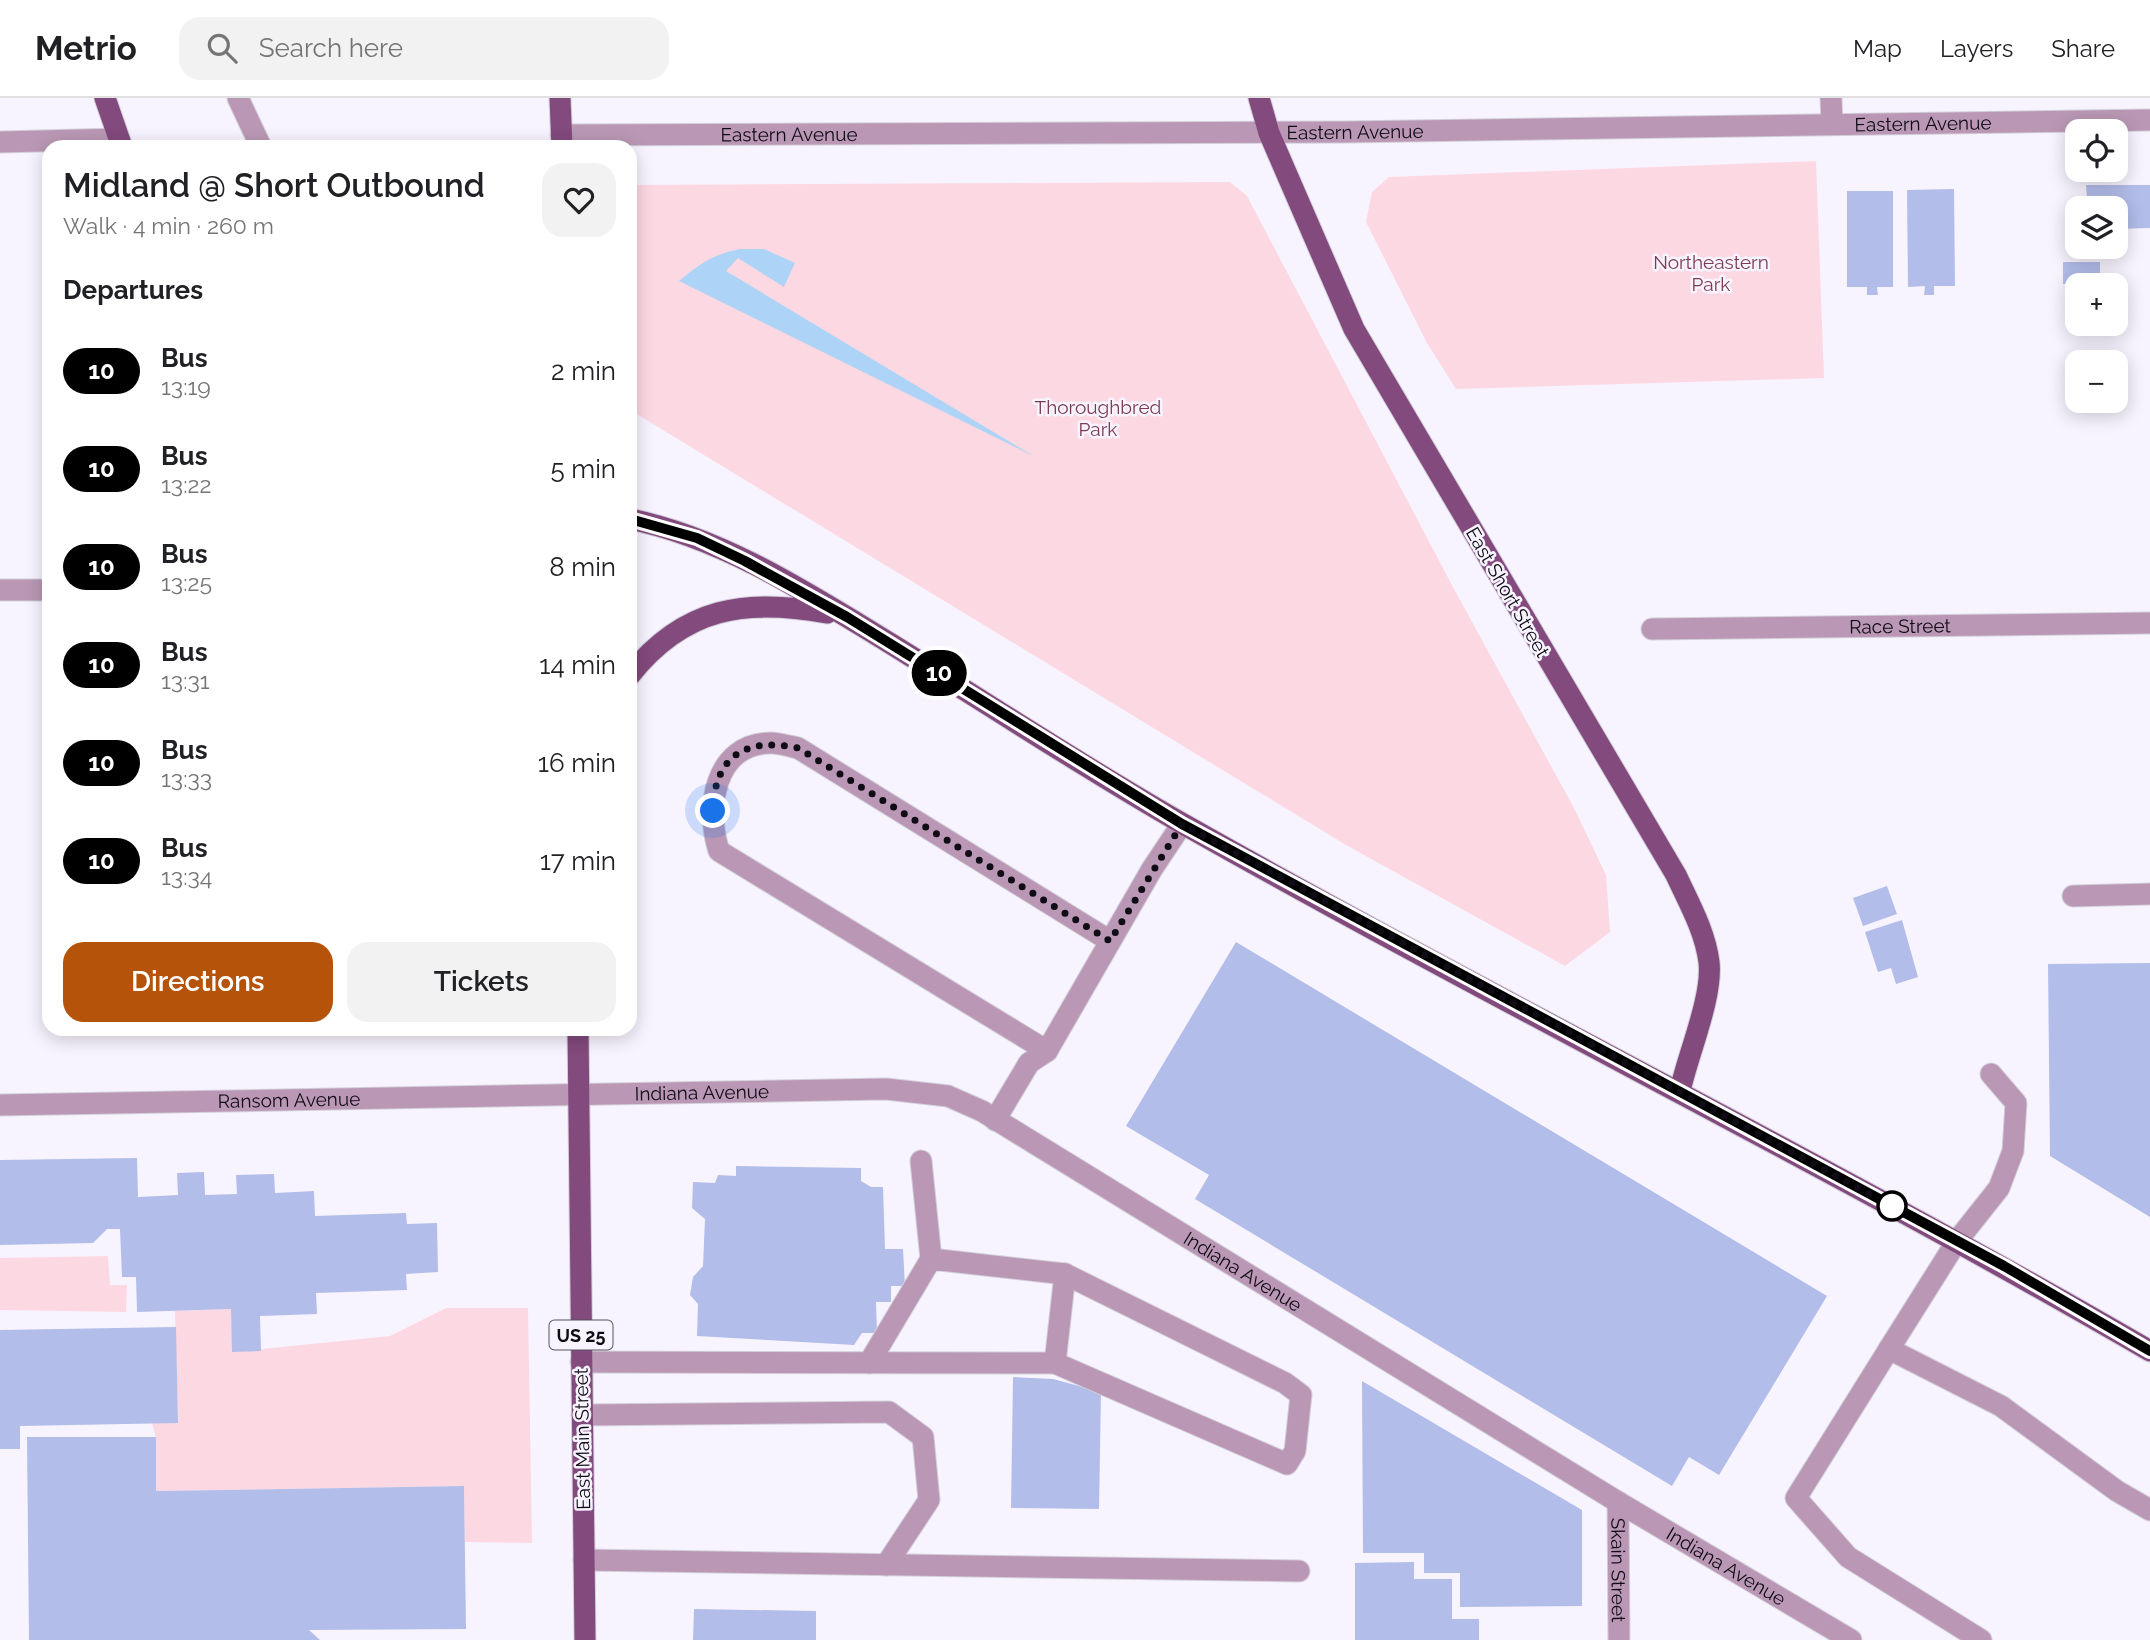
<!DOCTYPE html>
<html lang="en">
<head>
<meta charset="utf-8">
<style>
  body { margin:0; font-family:Raleway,sans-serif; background:#f2f2f2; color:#202124; height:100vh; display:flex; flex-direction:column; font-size:26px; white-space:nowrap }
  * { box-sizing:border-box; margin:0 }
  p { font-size:23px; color:#757577 }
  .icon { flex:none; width:38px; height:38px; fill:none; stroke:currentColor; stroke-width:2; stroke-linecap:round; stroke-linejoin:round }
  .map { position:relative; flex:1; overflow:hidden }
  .sheet { position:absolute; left:42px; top:42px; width:595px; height:896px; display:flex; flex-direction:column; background:#fff; border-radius:21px; box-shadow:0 4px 18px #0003 }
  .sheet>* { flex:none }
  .badge { padding:0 14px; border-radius:23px; font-size:24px; line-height:46px }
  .controls { position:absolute; left:2065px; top:21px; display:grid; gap:14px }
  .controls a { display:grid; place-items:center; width:63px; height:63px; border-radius:14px; background:#fff; box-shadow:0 4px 18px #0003; font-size:35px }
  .you { position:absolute; width:35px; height:35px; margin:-18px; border:5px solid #fff; border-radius:50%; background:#1a73e8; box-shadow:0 0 0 10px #1a73e833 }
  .map>.badge { position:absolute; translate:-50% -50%; box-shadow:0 0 0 4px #fff }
  h2 { padding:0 21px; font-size:26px; line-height:63px }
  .round { display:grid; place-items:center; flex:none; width:74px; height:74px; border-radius:21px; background:#f2f2f2 }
  .summary { display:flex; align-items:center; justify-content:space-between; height:119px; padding:0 21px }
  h1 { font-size:33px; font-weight:600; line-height:52px }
  .primary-button { display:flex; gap:14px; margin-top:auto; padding:14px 21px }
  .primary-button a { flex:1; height:80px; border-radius:21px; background:#b45309; color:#fff; font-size:28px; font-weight:600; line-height:80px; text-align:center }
  .primary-button a+a { background:#f2f2f2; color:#202124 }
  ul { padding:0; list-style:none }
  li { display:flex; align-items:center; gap:21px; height:98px; padding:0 21px }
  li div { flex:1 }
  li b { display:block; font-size:26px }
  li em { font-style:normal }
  li .badge { min-width:77px; font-weight:700; text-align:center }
  header { display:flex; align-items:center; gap:42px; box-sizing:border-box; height:98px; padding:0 35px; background:#fff; border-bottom:2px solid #e0e0e0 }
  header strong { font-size:33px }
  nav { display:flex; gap:38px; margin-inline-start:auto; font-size:24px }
  .search { width:490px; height:63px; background:#f2f2f2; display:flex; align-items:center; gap:18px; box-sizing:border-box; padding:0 24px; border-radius:21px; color:#757577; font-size:26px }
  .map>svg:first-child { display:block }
  .green { fill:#fcd8e2 }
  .water { fill:#add4f6 }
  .building { fill:#b2bde9 }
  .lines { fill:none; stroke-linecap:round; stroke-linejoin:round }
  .minor-casing { stroke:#d3cfda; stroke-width:23 }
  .major-casing { stroke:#d3cfda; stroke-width:23 }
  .minor { stroke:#ba98b5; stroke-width:21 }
  .major { stroke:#834a7d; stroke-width:21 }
  .line-casing { stroke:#fff; stroke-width:16 }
  .line { stroke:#000; stroke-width:10 }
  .walk { stroke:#100c15; stroke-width:7; stroke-dasharray:0 12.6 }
  .stop-dot { fill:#fff; stroke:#000; stroke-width:3.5 }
  .labels { text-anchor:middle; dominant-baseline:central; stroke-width:5; stroke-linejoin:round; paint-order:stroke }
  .shield { fill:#f8f4ff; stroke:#56525b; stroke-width:2 }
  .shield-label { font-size:18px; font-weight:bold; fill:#100c15 }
  .street-label { font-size:19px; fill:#100c15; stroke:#f8f4ff }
  .park-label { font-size:19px; fill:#7c3b51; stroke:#f8f4ff }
</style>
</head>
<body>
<header>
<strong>Metrio</strong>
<div class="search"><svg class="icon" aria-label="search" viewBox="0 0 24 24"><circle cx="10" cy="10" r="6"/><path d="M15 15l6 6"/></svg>Search here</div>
<nav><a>Map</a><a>Layers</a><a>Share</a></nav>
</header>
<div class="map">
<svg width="2150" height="1542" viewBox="0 0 2150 1542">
  <rect width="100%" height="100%" fill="#f8f4ff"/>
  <path class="green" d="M1816 63 1824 280 1456 291 1427 245 1366 124 1372 94 1389 79Z
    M1230 84 1247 98 1454 491 1574 710 1606 777 1610 834 1565 868 1346 747 630 312V87Z
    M108 1158 110 1187H127L126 1214 0 1212V1160Z
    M446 1210H528L532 1445 465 1444 464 1388 156 1393V1339L152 1325H178L175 1213 231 1211 233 1254 390 1238Z"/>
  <path class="water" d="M740 151H764L795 165 784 189 738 160 726 173 1035 359 679 183C699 166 714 156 740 151Z"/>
  <path class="building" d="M2086 87H2150V130L2116 131V110H2082V101L2087 100Z
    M1954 91 1955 188H1934V197H1924L1925 188 1908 189 1907 92Z
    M1847 93H1893V189H1877L1878 197H1867V189H1847Z
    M2063 164H2100V186H2063Z
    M1887 788 1897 816 1863 828 1853 800Z
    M1902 822 1918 879 1896 886 1891 870 1878 874 1865 834Z
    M1236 844 1827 1198 1719 1377 1689 1359 1672 1388 1195 1101 1209 1077 1126 1028Z
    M2150 865V1119L2050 1058 2048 866Z
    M156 931H264V933L156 936Z
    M137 1060 138 1099 178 1097 177 1075 204 1074 205 1097 237 1096 236 1077 274 1076 275 1095 314 1093 315 1118 406 1115 407 1126 437 1125 438 1174 406 1176 407 1192 316 1195 317 1216 260 1218 261 1253 232 1254 231 1211 137 1214 136 1179H122L120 1131H107L93 1145 0 1147V1062Z
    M736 1068 861 1070V1083L871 1089H883L885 1151H903L905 1188H891V1204H876L877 1235H862L854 1247 697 1238 698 1206 690 1197 693 1179 703 1168 705 1121 692 1110 693 1084 715 1085 718 1077 736 1078Z
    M176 1229 178 1325 20 1328V1351H0V1232Z
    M1013 1279 1053 1281 1101 1294 1099 1411 1011 1410Z
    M1362 1283 1582 1412V1508L1460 1509V1475H1424V1455H1363Z
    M27 1339H156V1393L464 1388 466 1531 309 1532 320 1542H29Z
    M1414 1464V1481H1452V1521H1479V1542H1355V1465Z
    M694 1511 816 1513V1542H693Z"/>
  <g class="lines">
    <defs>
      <g id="minor">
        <path d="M238 0 261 49"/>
        <path d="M1831 0 1832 26"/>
        <path id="s1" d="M561 37 1345 34 2150 22"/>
        <path d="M0 44 119 41"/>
        <path d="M0 492H49"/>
        <path id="s2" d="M1652 531 2150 525"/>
        <path d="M2073 798 2150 796"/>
        <path d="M1047 953 719 753C705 711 714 645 771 645 779 645 789 648 798 650L1110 843"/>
        <path d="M1991 976 2016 1005 2013 1053 1999 1090 1957 1143 1889 1251 2001 1308 2117 1393 2150 1412"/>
        <path id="s3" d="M0 1007 886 991 948 998 982 1013 1618 1404 1851 1542"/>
        <path d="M995 1022 1029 965 1047 953 1152 771 1182 726"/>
        <path d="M921 1063 931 1161"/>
        <path d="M1889 1251 1796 1400 1848 1459 1981 1542"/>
        <path d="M581 1264 1055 1265 1287 1366 1295 1353 1301 1297 1285 1285 1065 1176 931 1161 869 1265"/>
        <path d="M1055 1265 1065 1176"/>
        <path d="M582 1317 889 1314 923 1339 929 1402 886 1467"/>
        <path id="s4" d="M1618 1404 1619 1542"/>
        <path d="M584 1462 1299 1473"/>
      </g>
      <path id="major" d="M105 0 122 49
        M560 0 562 49
        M1259 0 1269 35 1354 231 1676 777C1689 805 1705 833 1709 864 1713 899 1688 956 1680 993
        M630 421C723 440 808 495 888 544 987 605 1084 670 1185 727 1504 908 1833 1069 2150 1253
        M630 577C684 509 746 500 827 515
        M578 931 585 1542"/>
    </defs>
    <use href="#minor" class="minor-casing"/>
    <use href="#major" class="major-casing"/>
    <use href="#minor" class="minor"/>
    <use href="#major" class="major"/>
  </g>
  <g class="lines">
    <defs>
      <path id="line" d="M630 421 697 440 745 463 847 519 1182 726 2004 1168 2150 1253"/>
    </defs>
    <use href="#line" class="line-casing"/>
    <use href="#line" class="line"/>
    <path class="walk" d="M713 713C714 657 747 639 798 650L1110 843 1182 726 1892 1108"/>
  </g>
  <circle class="stop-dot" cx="1892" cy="1108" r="14"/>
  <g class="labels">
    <rect class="shield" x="549.5" y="1222.5" width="63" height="29" rx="5"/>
    <g class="shield-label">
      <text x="581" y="1237">US 25</text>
    </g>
    <g class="street-label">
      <text stroke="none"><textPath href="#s1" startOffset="1362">Eastern Avenue</textPath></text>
      <text stroke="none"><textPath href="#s1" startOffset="794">Eastern Avenue</textPath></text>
      <text stroke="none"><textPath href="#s1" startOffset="228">Eastern Avenue</textPath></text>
      <text transform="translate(1508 494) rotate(60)">East Short Street</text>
      <text stroke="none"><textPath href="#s2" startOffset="248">Race Street</textPath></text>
      <text stroke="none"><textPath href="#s3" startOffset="702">Indiana Avenue</textPath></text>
      <text stroke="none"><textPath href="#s3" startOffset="289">Ransom Avenue</textPath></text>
      <text stroke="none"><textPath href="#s3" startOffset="1292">Indiana Avenue</textPath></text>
      <text transform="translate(582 1341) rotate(-91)">East Main Street</text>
      <text stroke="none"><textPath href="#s3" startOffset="1858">Indiana Avenue</textPath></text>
      <text stroke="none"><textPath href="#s4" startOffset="68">Skain Street</textPath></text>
    </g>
    <g class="park-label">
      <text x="1711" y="164">Northeastern<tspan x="1711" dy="22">Park</tspan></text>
      <text x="1098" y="309">Thoroughbred<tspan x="1098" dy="22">Park</tspan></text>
    </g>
  </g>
</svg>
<div class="controls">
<a><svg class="icon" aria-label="locate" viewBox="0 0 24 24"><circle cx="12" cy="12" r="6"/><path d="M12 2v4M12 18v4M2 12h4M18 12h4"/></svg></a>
<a><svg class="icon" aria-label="layers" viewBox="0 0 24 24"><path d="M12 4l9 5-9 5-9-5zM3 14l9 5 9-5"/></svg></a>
<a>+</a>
<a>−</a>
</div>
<div class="you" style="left:713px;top:713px"></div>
<b class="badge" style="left:939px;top:575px;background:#000;color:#fff">10</b>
<section class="sheet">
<div class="summary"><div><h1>Midland @ Short Outbound</h1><p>Walk · 4 min · 260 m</p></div><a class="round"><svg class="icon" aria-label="heart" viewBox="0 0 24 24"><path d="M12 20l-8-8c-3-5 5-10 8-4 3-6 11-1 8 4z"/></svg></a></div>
<h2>Departures</h2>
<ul>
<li><span class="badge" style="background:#000;color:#fff">10</span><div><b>Bus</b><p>13:19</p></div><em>2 min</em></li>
<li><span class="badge" style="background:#000;color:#fff">10</span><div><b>Bus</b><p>13:22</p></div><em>5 min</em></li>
<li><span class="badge" style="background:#000;color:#fff">10</span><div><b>Bus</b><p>13:25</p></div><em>8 min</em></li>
<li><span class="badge" style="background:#000;color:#fff">10</span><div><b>Bus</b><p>13:31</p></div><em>14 min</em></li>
<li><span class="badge" style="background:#000;color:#fff">10</span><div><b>Bus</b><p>13:33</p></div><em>16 min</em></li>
<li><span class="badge" style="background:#000;color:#fff">10</span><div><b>Bus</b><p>13:34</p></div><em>17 min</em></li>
</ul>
<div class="primary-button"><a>Directions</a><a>Tickets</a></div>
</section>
</div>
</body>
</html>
